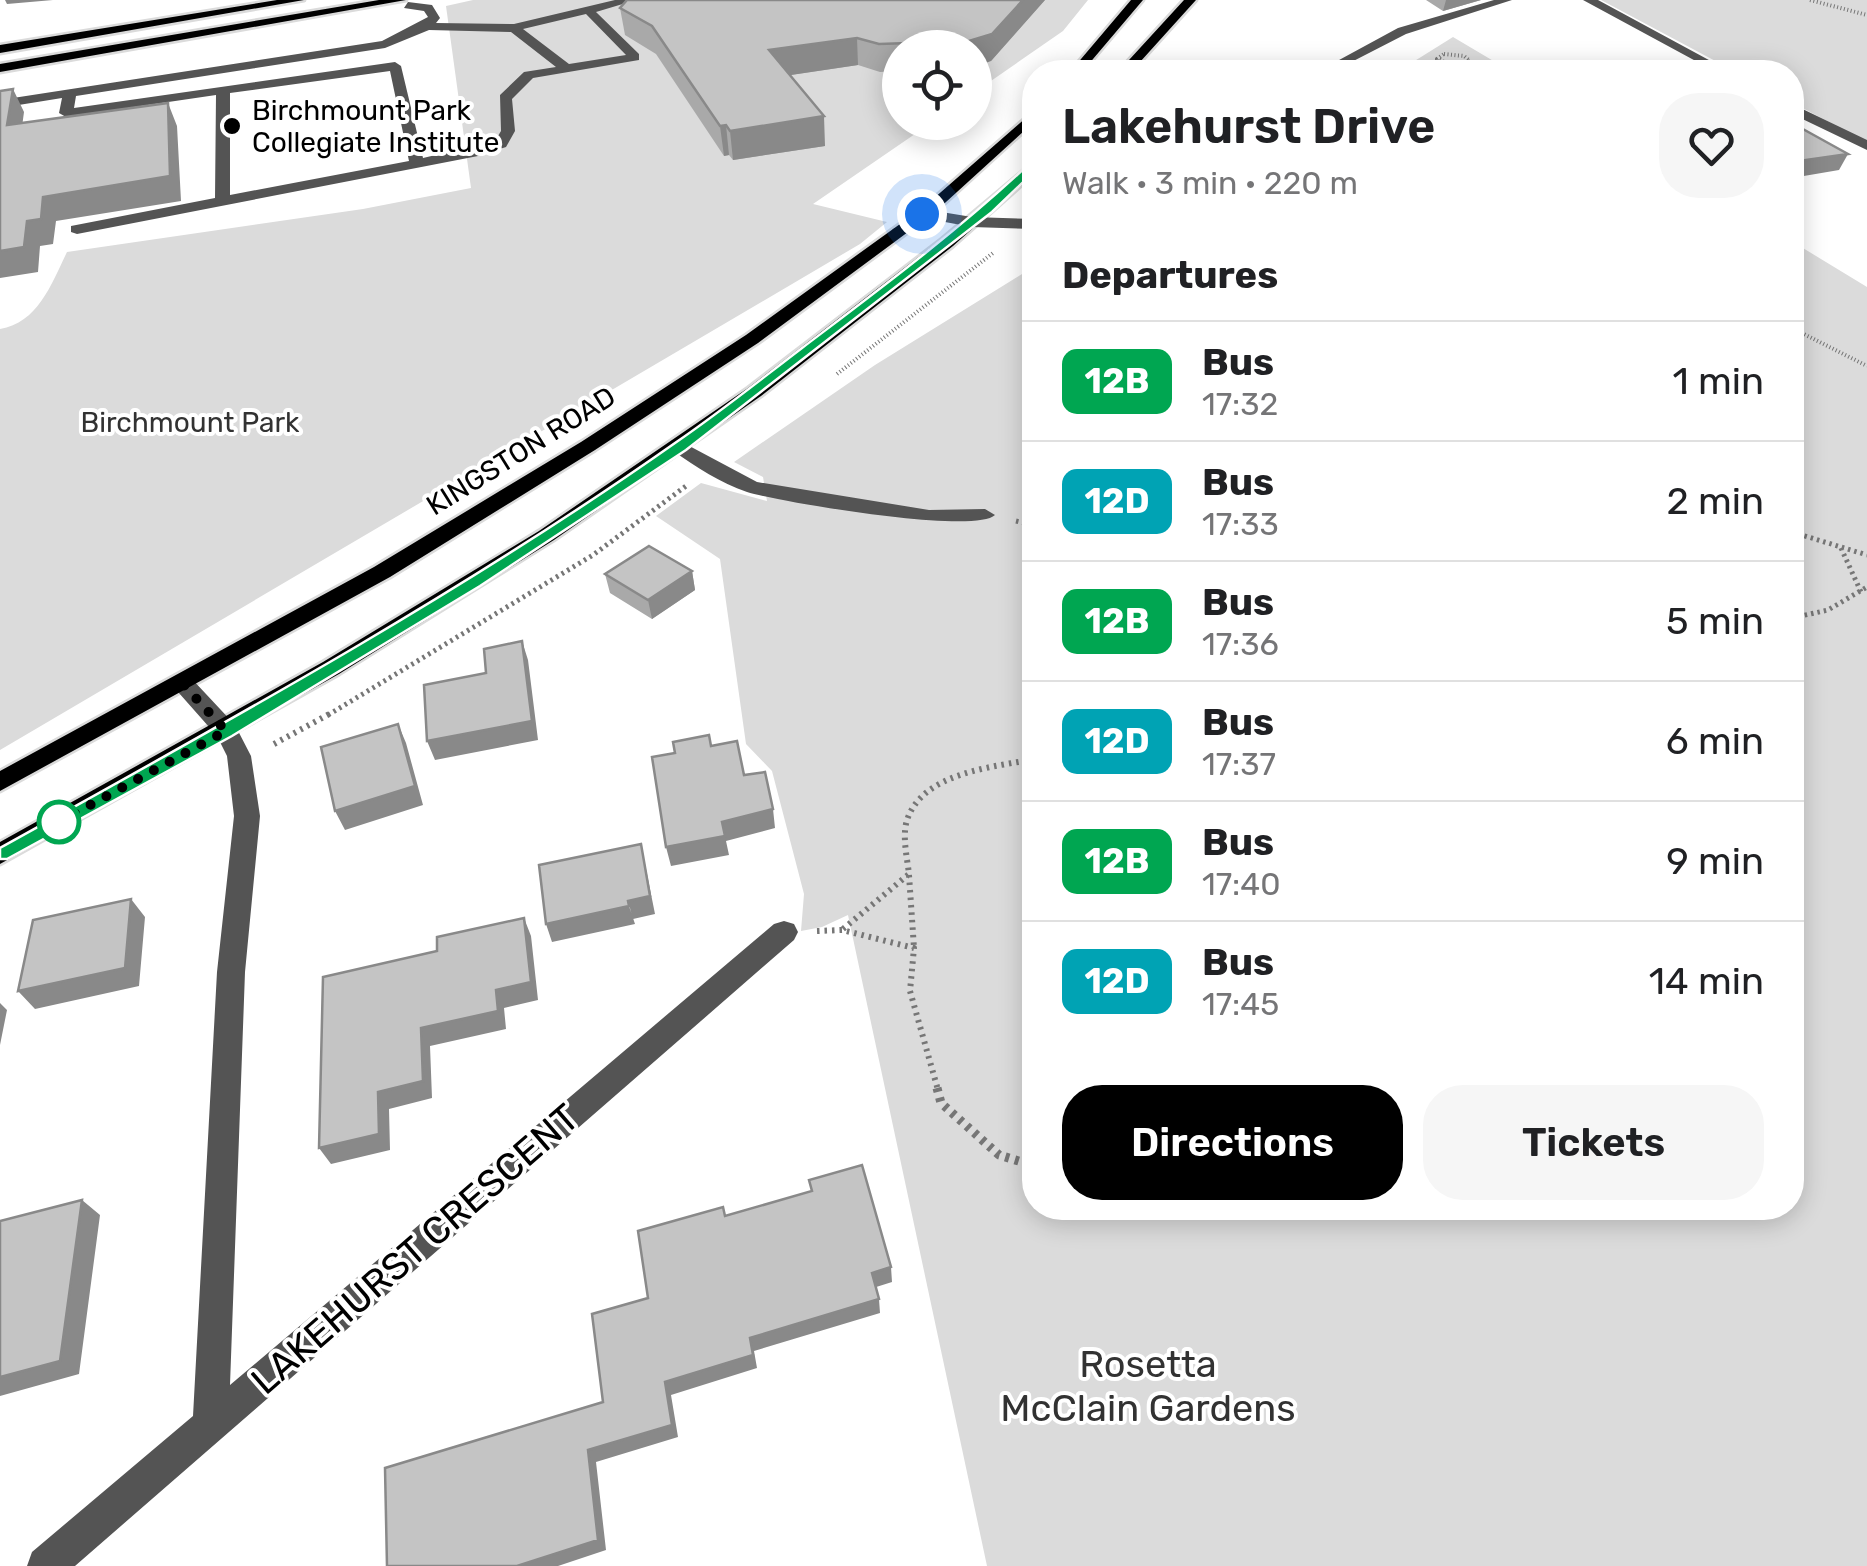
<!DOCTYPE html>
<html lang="en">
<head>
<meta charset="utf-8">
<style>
  body { margin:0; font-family:Rubik,sans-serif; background:#f6f6f6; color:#202124; height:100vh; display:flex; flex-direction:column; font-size:38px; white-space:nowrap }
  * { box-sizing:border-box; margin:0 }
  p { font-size:32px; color:#757577 }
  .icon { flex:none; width:55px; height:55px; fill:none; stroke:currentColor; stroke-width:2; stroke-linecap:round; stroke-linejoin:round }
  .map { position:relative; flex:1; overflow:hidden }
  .sheet { position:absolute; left:1022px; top:60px; width:782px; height:1160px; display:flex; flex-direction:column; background:#fff; border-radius:40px; box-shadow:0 5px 25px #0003 }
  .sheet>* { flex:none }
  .badge { padding:0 20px; border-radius:15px; font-size:35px; line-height:65px }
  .fabs { position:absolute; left:882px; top:30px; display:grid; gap:20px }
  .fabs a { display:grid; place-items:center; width:110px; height:110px; border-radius:50%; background:#fff; box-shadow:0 5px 25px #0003; font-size:50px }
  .you { position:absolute; width:50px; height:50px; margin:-25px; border:8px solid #fff; border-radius:50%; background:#1a73e8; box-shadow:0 0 0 15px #1a73e833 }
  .map>.badge { position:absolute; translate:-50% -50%; box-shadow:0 0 0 5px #fff }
  h2 { padding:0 40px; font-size:38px; line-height:90px }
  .round { display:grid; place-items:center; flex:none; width:105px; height:105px; border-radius:40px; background:#f6f6f6 }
  .summary { display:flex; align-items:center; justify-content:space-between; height:170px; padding:0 40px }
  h1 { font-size:48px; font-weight:600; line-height:75px }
  .cta { display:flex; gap:20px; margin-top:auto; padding:20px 40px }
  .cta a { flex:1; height:115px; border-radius:40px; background:#000; color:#fff; font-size:40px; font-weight:600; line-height:115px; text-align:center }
  .cta a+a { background:#f6f6f6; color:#202124 }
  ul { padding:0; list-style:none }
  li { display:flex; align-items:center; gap:30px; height:120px; padding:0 40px; border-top:2px solid #e0e0e0 }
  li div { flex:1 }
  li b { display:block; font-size:38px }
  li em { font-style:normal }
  li .badge { min-width:110px; font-weight:700; text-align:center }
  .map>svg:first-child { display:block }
  .green { fill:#dbdbdb }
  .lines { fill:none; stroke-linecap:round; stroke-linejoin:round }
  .major-casing { stroke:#dbdbdb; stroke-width:5 }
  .path-far3 { stroke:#767676; stroke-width:4; stroke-dasharray:1 2.5; stroke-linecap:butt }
  .path-far2 { stroke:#767676; stroke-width:5; stroke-dasharray:2.5 4; stroke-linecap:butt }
  .path-far1 { stroke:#767676; stroke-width:6; stroke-dasharray:2.5 5; stroke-linecap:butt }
  .path { stroke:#767676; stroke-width:9; stroke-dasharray:4 6; stroke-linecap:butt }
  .minor { fill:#545454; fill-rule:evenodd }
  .major { fill:#000; fill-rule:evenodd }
  .wall { fill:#a9a9a9 }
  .shaded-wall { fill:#898989 }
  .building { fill:#c4c4c4; stroke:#898989; stroke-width:2.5 }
  .line { fill:#00a651; stroke:#fff; stroke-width:2.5 }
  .walk { stroke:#000; stroke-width:10; stroke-dasharray:0 18 }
  .poi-dot { fill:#000; stroke:#fff; stroke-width:4 }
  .stop-dot { fill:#fff; stroke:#00a651; stroke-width:5 }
  .labels { text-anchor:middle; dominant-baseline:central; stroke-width:8; stroke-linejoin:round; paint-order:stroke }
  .far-poi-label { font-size:28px; fill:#000; stroke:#fff; text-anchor:start }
  .far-park-label { font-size:28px; fill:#323232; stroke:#fff }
  .far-street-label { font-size:28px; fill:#000; stroke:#fff }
  .near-street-label { font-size:38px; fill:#000; stroke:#fff }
  .near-park-label { font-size:38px; fill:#323232; stroke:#fff }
</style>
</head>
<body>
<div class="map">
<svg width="1867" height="1566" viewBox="0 0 1867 1566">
  <rect width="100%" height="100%" fill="#fff"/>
  <path class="green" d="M473 0H1088L1063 31 975 92V48H900V122L931 123 813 204 887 222 860 244 0 750V329C38 323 52 283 67 252L363 209 471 188 446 6Z
    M1601 0H1867V142L1793 103 1792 72H1736Z
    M1453 37 1512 72H1397Z
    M1793 242 1867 287V1566H987L848 915 822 927 801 931 804 894 772 771 746 744 720 559 656 516 701 483 767 501 763 477 734 462 875 365 1035 266V1208H1792Z"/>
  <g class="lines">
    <defs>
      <path id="major" d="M277 0H304L0 53V45Z
        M379 0H406L0 72V64Z
        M1131 0H1143L1082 72H1070Z
        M1184 0H1196L1131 72H1118Z
        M1035 110V121L935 212 758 343 595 450 390 577 0 791V771L374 567 581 442 746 335 925 206Z
        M1035 161V173L953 246 761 396 554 540 339 674 0 864V842L323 662 539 531 748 388 942 239Z"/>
    </defs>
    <use href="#major" class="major-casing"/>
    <path class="path-far3" d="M1810 0 1867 15
      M1444 54 1464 56 1470 61 1454 66 1437 59Z
      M1409 72 1441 63
      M1792 328 1867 366
      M837 374 993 253"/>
    <path class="path-far2" d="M1016 521 1033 525
      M1792 532 1867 555
      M1841 548 1861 592
      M1792 618 1828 610 1867 587
      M328 715 593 555 686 486"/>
    <path class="path-far1" d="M274 744 333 712
      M909 875 914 948
      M843 929 909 874C907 857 902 836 907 820 923 772 994 767 1035 759
      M817 931 842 930 914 948 910 991 938 1090"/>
    <path class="path" d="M937 1088 941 1103 999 1155 1035 1166"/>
    <path class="minor" d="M615 0H636L596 12 639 54V60L533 78 512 99 515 131 506 147 478 156 77 234 71 232V226L215 198 216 95 66 117 59 113 62 98 0 108V100L382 41 428 17 424 11 404 8 408 2 432 5 440 18 436 23 514 24ZM586 14 626 55 569 64 523 29ZM429 30 511 32 556 67 524 72 500 95 501 131 495 141 423 158 401 66 395 62 74 108 76 96 385 48ZM390 71 409 161 230 195V93Z
      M1494 0H1512L1406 34 1332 72H1317L1398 28Z
      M1583 0H1598L1731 72H1716Z
      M1792 104 1867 140V150L1792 114Z
      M923 209 972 217 1035 219V229L972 227 918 217 915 214Z
      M680 441 757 482 929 510 985 509 995 515C974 535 781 502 747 492 720 483 697 467 673 451L670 447Z
      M183 676 191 678 235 725 251 756 260 816 245 972 230 1385 774 924 784 921 794 924 798 932 794 940 75 1566H27L32 1552 193 1416 217 972 234 816 227 756 217 736 171 684Z"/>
    <use href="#major" class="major"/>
  </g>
  <path class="wall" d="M1045 0 991 61 975 48H900V71L880 72 858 65 790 75 825 146 733 160 729 155 724 156 656 54 625 35 620 8Z
    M1426 0H1481L1443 11Z
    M692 571 695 590 652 619 610 593 605 574Z"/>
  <path class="shaded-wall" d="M5 0H53L7 4Z
    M1023 0H1045L991 61 975 67V48H969V41Z
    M1446 0H1481L1443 11Z
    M857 38 858 65 771 78 769 50Z
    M13 89 24 112 19 149 7 125Z
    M168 103 177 126 181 201 56 221 53 244 40 246 38 272 0 278V251L27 221 43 197Z
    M824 116 825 146 733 160 730 131Z
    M726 125 729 155 724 156 720 126Z
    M1848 154 1839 170 1792 178V162Z
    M692 571 695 590 652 619 648 600Z
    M522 641 528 660 538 740 435 760 427 741Z
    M398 724 406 743 423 805 345 830 335 811Z
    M773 809 775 828 726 841 729 855 671 866 666 847 722 822Z
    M641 844 655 914 633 919 628 901Z
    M131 899 145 917 139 986 35 1009 18 991Z
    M629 906 635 924 552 942 546 924Z
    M524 918 531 936 538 1000 504 1008 506 1029 430 1046 432 1098 389 1109 390 1150 331 1164 319 1148 378 1092 421 1028 496 990Z
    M0 1003 7 1010 0 1045Z
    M82 1200 100 1215 79 1374 0 1396V1377Z
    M891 1267 892 1282 873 1288 872 1273Z
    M879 1299 880 1313 754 1351 757 1368 671 1395 678 1437 596 1462 606 1550 558 1566H517L588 1450 665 1382 750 1338Z"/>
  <path class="building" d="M627 0H1023L992 34 969 41 879 44 857 38 769 50 824 116 730 131 726 125 720 126 652 26 620 8Z
    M13 89 7 125 168 103 170 176 43 197 41 219 27 221 24 247 0 251V91Z
    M1792 123 1848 154 1792 162Z
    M649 546 692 571 648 600 605 574Z
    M522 641 532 721 427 741 424 685 486 673 484 649Z
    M398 724 415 786 335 811 321 747Z
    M709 735 711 746 737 741 744 775 765 772 773 809 722 822 725 836 666 847 652 757 675 753 673 742Z
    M641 844 650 896 628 901 629 906 546 924 539 865Z
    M131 899 125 968 18 991 33 920Z
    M524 918 531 982 496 990 498 1011 421 1028 423 1081 378 1092 379 1134 319 1148 323 977 437 951V937Z
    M862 1165 891 1267 872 1273 879 1299 750 1338 753 1355 665 1382 672 1425 588 1450 598 1540 517 1566H387L385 1468 603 1402 592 1314 648 1298 638 1231 723 1207 725 1216 812 1191 809 1180Z
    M82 1200 60 1361 0 1377V1221Z"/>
  <path class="line" d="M1031 162 1041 165 992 212 686 450 480 586 232 736 7 859H0V848C225 723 459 595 675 443 719 413 760 380 802 348 881 288 959 230 1031 162Z"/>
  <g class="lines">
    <path class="walk" d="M59 822 226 731 183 684C375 575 567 465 750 340 809 300 865 256 922 214"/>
  </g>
  <circle class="poi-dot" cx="232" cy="126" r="10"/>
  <circle class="stop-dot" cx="59" cy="822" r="20"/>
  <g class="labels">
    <g class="far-poi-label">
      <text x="252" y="110">Birchmount Park<tspan x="252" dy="32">Collegiate Institute</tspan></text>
    </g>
    <g class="far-park-label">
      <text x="190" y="422">Birchmount Park</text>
    </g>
    <g class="far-street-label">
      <text transform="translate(521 451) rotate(-32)">KINGSTON ROAD</text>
    </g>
    <g class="near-street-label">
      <text transform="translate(415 1249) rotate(-41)">LAKEHURST CRESCENT</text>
    </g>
    <g class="near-park-label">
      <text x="1148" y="1364">Rosetta<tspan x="1148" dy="44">McClain Gardens</tspan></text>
    </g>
  </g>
</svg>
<div class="fabs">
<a><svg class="icon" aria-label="locate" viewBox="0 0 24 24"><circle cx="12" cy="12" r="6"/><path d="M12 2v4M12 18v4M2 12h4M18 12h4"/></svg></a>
</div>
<div class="you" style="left:922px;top:214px"></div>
<section class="sheet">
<div class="summary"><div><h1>Lakehurst Drive</h1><p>Walk · 3 min · 220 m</p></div><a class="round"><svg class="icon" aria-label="heart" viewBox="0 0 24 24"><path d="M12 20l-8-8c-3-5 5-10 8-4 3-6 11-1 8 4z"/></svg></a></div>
<h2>Departures</h2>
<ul>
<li><span class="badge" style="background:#00a651;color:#fff">12B</span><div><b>Bus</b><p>17:32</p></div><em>1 min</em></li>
<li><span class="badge" style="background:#00a3b4;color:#fff">12D</span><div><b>Bus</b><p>17:33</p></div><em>2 min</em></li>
<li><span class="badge" style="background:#00a651;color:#fff">12B</span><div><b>Bus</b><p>17:36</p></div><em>5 min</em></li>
<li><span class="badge" style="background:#00a3b4;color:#fff">12D</span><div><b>Bus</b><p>17:37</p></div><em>6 min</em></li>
<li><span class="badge" style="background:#00a651;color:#fff">12B</span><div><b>Bus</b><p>17:40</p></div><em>9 min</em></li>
<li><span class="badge" style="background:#00a3b4;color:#fff">12D</span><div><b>Bus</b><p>17:45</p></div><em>14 min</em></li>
</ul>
<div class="cta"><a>Directions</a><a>Tickets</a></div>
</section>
</div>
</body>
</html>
